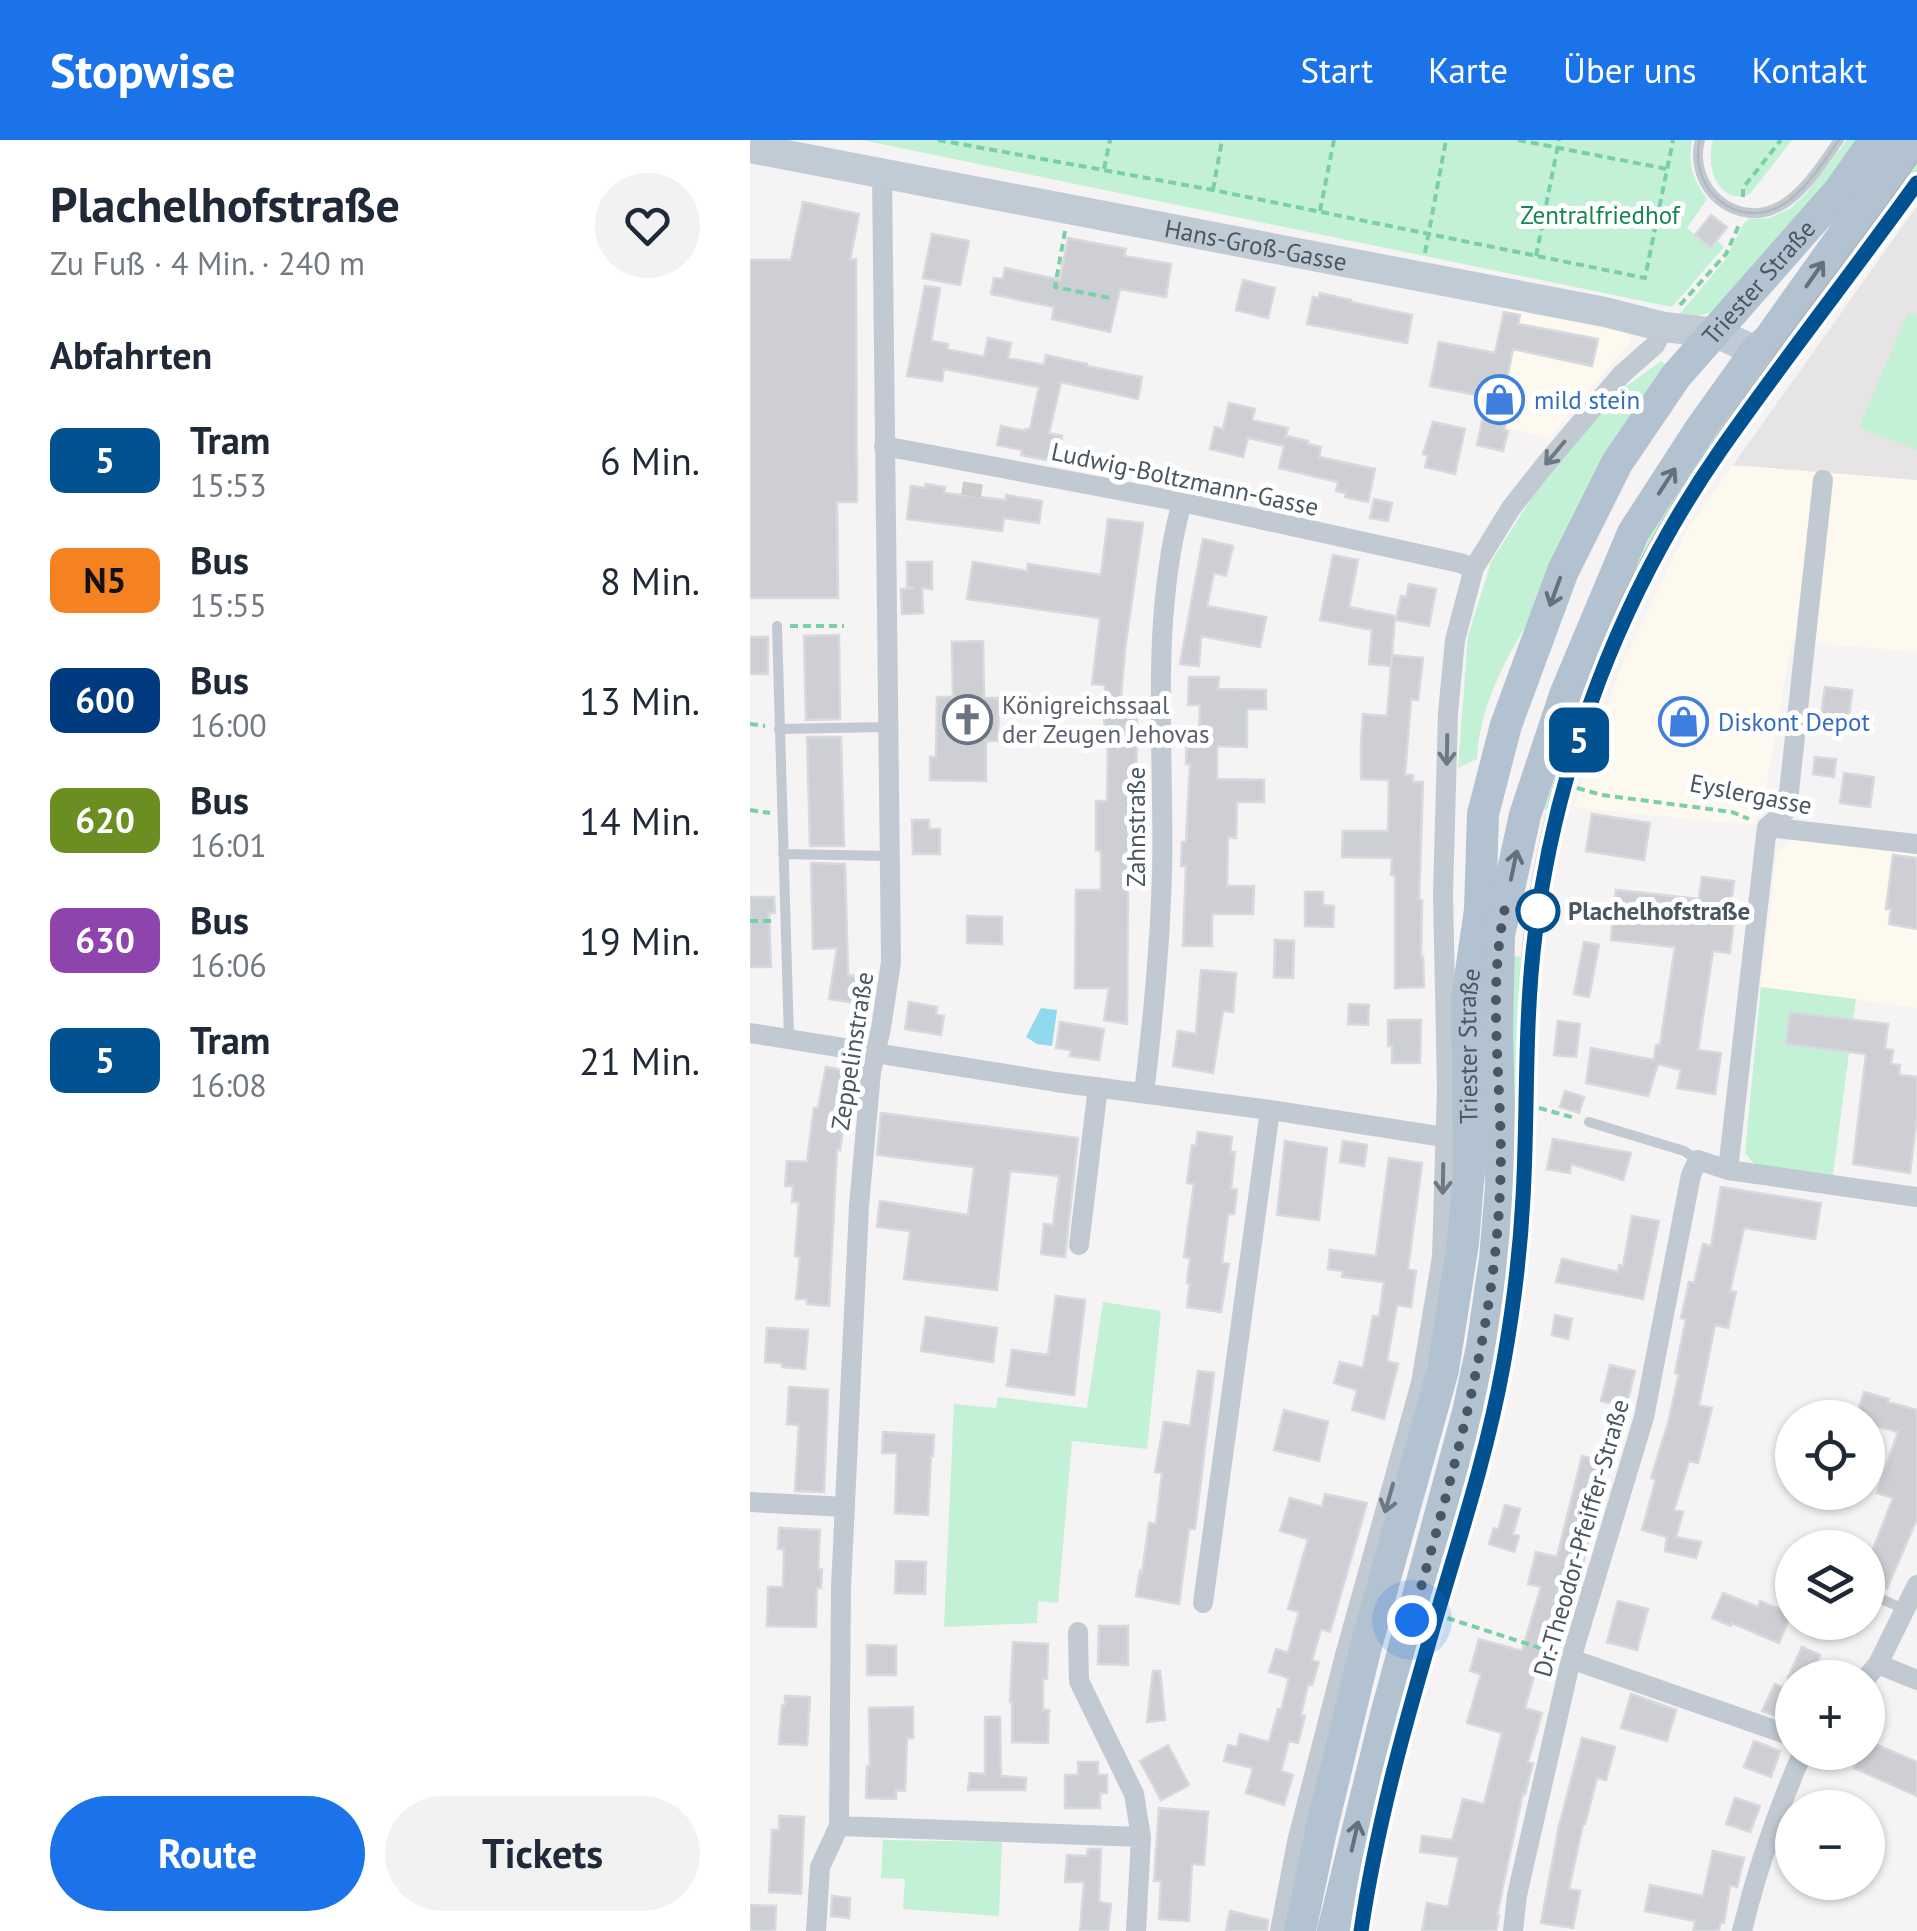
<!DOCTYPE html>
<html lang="de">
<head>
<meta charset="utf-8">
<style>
  body { margin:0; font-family:"PT Sans",sans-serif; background:#f2f2f3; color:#1f2937; height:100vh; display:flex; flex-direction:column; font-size:38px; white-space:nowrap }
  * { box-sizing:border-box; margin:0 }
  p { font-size:32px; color:#747a83 }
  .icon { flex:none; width:55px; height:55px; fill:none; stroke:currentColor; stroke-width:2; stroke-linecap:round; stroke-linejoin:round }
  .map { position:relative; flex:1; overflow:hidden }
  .panel { display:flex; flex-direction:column; background:#fff; width:750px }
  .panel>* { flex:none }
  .badge { padding:0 20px; border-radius:15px; font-size:35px; line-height:65px }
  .tools { position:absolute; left:1025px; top:1260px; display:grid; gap:20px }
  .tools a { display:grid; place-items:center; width:110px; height:110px; border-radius:50%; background:#fff; box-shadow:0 2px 8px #0004; font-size:50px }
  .you { position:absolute; width:50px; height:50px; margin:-25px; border:8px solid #fff; border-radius:50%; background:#1a73e8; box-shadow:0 0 0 15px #1a73e833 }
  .map>.badge { position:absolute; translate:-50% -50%; box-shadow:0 0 0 5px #fff }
  h2 { padding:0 50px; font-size:38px; line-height:90px }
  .round { display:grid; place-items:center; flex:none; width:105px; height:105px; border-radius:52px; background:#f2f2f3 }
  .overview { display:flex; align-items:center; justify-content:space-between; height:170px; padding:0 50px }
  h1 { font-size:48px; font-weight:700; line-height:75px }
  .primary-button { display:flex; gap:20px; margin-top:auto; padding:20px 50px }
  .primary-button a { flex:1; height:115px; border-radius:60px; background:#1a73e8; color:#fff; font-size:40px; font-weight:700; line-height:115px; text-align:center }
  .primary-button a+a { background:#f2f2f3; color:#1f2937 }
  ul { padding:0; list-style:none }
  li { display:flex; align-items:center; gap:30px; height:120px; padding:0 50px }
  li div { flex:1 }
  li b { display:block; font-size:38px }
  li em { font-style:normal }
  li .badge { min-width:110px; font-weight:700; text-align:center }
  header { display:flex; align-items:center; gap:60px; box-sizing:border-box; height:140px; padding:0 50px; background:#1a73e8; color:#fff }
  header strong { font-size:48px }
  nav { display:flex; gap:55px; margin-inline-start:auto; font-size:35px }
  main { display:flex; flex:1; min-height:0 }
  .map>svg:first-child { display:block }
  .commercial { fill:#fdf9ef }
  .education { fill:#e6e4e5 }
  .green { fill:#c3f1d5 }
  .water { fill:#90daee }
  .building { fill:#cdcfd5; stroke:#d7d9de; stroke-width:2.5 }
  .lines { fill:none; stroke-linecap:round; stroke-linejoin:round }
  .street-tunnel { stroke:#caccce; stroke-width:20; stroke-dasharray:20 10; stroke-linecap:butt }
  .path { stroke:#7ad0a6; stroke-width:4; stroke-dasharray:8 5; stroke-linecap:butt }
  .lane { stroke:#c1cad2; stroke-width:10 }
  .street { stroke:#c1cad2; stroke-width:20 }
  .secondary { stroke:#c1cbd6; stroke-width:30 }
  .primary { stroke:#b3c2d1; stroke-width:32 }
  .tram { stroke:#b5b8bd; stroke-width:2.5 }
  .oneway { stroke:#64717d }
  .oneway2 { stroke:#6e7983 }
  .line-casing { stroke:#fff; stroke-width:22 }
  .line { stroke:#025191; stroke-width:15 }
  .walk { stroke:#4a5661; stroke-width:10; stroke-dasharray:0 18 }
  .stop-dot { fill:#fff; stroke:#025191; stroke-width:5 }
  .labels { text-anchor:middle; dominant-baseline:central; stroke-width:10; stroke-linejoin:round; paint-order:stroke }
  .park-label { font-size:25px; fill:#17864f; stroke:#fff }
  .street-label { font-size:25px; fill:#4a5661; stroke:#fff }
  .shop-label { font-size:25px; fill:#366cbe; stroke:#fff; text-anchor:start }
  .worship-label { font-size:25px; fill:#5b616d; stroke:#fff; text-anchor:start }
  .stop-label { font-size:25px; font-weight:bold; fill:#4a5661; stroke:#fff; text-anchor:start }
</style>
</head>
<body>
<header>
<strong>Stopwise</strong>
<nav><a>Start</a><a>Karte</a><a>Über uns</a><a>Kontakt</a></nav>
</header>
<main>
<section class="panel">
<div class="overview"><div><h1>Plachelhofstraße</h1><p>Zu Fuß · 4 Min. · 240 m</p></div><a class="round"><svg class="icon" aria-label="heart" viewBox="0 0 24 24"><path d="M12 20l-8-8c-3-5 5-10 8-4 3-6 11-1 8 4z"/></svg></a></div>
<h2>Abfahrten</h2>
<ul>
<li><span class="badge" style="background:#025191;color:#fff">5</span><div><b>Tram</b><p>15:53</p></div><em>6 Min.</em></li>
<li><span class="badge" style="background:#f58220;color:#111">N5</span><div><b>Bus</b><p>15:55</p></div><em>8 Min.</em></li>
<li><span class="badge" style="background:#003b80;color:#fff">600</span><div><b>Bus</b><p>16:00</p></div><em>13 Min.</em></li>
<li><span class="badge" style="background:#6b8e23;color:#fff">620</span><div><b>Bus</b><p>16:01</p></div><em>14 Min.</em></li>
<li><span class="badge" style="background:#8e44ad;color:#fff">630</span><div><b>Bus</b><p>16:06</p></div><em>19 Min.</em></li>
<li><span class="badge" style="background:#025191;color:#fff">5</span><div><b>Tram</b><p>16:08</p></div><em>21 Min.</em></li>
</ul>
<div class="primary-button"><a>Route</a><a>Tickets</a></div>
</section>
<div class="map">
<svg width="1167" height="1791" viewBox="0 0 1167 1791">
  <rect width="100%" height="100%" fill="#f5f3f3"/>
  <path class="commercial" d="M754 168 877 193 882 200 799 298 731 282Z
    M983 325 1167 340V512L1042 501 1012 670 1003 685 824 668 856 567 876 516 937 390Z
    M1043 698 1167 713V868L1011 847 1027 713Z"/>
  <path class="education" d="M1167 66V340L983 325Z"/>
  <path class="green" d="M112 0H942C938 27 942 37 957 59L937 88 960 107 966 100 974 107 922 167Z
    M963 0H1042L1000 54C967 66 955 25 963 0Z
    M1097 0H1118L966 170C952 176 942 178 928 176L975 120 994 83 999 79 1020 78 1039 69 1056 54Z
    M1167 13V49L1025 247 934 382 869 513 812 674 790 668 873 441 952 306Z
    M1158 173 1167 176V310L1109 287Z
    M911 221 919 227C881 297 843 367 804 437 771 497 731 548 727 619L708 628 718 496 741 422 793 340 860 258Z
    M764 816 789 819 783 912 781 1034 771 1150 751 1264 659 1595 615 1791H594L727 1264Z
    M1011 847 1106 859 1083 1035 1006 1026 995 1013Z
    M353 1162 411 1171 397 1309 322 1301 308 1463 288 1461 287 1483 194 1487 204 1264 246 1268 248 1257 337 1268Z
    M133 1700 252 1702 249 1776 153 1769 155 1739 131 1738Z"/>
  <path class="water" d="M291 868 307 870 302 906 287 904 276 897Z"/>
  <path class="building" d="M53 62 109 74 100 120 106 119 107 362H87L88 458H0V120H41Z
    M961 75 977 87 961 108 945 95Z
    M182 94 219 101 210 145 173 138Z
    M318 98 376 109 374 116 421 124 416 157 370 149 360 192 302 179 304 167 241 154 244 138 253 139 255 128 310 140Z
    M493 140 525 148 518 178 486 170Z
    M175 146 190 148 181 201 198 204 197 209 234 217 238 198 261 203 258 218 294 225 296 215 337 224V226L392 237 388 259 311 242 299 293 312 296 306 322 271 315 272 310 247 305 251 286 276 291V289H280L289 247 194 229 192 241 157 236Z
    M570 153 601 160V162L662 175 657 203 557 184 563 157 569 158Z
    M754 172 770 175 768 184 848 199 842 226 763 209 756 243 763 245 754 291H758L753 311 727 305 737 257 680 246 689 202 745 213Z
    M479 263 505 269 502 280 538 288 535 299 536 296 558 301V304L571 307 569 317 625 329 618 362 595 357 596 353 586 351 588 342 529 328 534 306 498 298 493 317 460 309 465 287 473 289Z
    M683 282 715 289 705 334 675 327 678 315 673 314Z
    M176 344 195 347 194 353 256 360V355L292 361 289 383 254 378 252 391 157 379 161 346 175 348Z
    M624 359 642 363 638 381 620 378Z
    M358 379 393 383 375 509 370 568H387L386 714H396V737H378L377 884 354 880 359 848H325L326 750H351V711L346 710V661H357L358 606H354L355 545 342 544 350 478 217 459 223 422 277 431 278 424 351 435Z
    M453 399 483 406 476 436 464 433 457 466 516 477 510 507 451 496 449 526 430 524Z
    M583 415 608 420 599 467 645 476 641 526 619 524 622 490 570 480Z
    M157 422H182V449L172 448 173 473 152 474 151 449 164 448H157Z
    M659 444 686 449 679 486 646 480 651 456 656 457Z
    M89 495 90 579 56 580 54 496Z
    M0 497H18V534H0Z
    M233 501 234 558H249L248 601H236V641L180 640V617H186L187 557H203L202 502Z
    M642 515 673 518 668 560 661 559 655 635H663V642H673L669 759 672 760 671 817H673L674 847 645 848V735H641L642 718 592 717 593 691H638L639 640 611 639V605L613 574 637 576Z
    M439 537H469L468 549 516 550V569H497V607L467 606V639L514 640V662H487L486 698 478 697 477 746H504L503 774H462V806H433L436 726H431L432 702H436L440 624H436L437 596H449L450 565H438Z
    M1075 547 1102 550 1098 587 1077 585 1078 576 1071 575Z
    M57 597H91L94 706H60Z
    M1065 617 1086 619 1084 637 1063 634Z
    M1094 633 1124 637 1120 667 1090 663Z
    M842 674 900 683 894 720 836 711Z
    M162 680H179V689H190V714H163Z
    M1143 715 1167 718V789L1139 784 1141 769H1136Z
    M61 723 95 724 98 835 111 837 107 863 79 859 87 808 63 809Z
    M952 737 984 741 979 778 984 779 980 813 963 811 948 910 971 913 965 954 927 948 931 930 908 924 898 956 836 943 841 908 904 920 906 905H910L925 807 861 800 866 750 949 759Z
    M555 752H573V765L584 766 583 787 555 786Z
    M0 757H24L25 773H19L21 827H0Z
    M217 776 252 777V804L217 803Z
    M525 800 544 801 543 838 524 837Z
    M834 802 849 805 839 857 824 854Z
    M451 830 486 833 483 872 473 871 463 933 423 926 428 891 446 894Z
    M159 862 187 867 186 874 194 876 191 895 155 889Z
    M599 864 619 865 618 885 598 884Z
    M1040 872 1138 884 1135 909 1143 910 1141 924 1150 925 1149 935 1167 937V977L1160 1033 1103 1024 1116 914 1036 904Z
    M638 880H671L670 923H642V906H638Z
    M808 881 830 884 826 917 804 915Z
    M310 882 354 889 349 920 320 916 321 910 306 908Z
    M76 927 100 932 92 971 95 972 90 1010 87 1009 79 1166 57 1164V1159H46L50 1117 45 1116 49 1062H42L43 1046H35L37 1021 57 1022 64 968H68Z
    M815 951 834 957 829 973 810 967Z
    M131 973 328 998 315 1117 291 1114 294 1084 303 1085 309 1036 260 1031 247 1150 154 1139 160 1091 127 1087 130 1061 218 1075 224 1027 127 1015Z
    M448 992 482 997 480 1012H485L481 1049 487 1050 484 1074H478L475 1098 472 1123 479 1124 471 1172 437 1167 440 1143H437L440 1118 434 1117 444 1044 437 1043 442 1005 446 1006Z
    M803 999 881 1013 873 1040 821 1024 820 1033 797 1029Z
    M535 1001 577 1008 569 1080 527 1075Z
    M593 1001 617 1005 614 1026 590 1022Z
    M639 1018 672 1023 658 1129 666 1131 661 1167 647 1165 637 1221 648 1224 634 1279 602 1270 607 1250 584 1243 590 1222 613 1228 623 1176 629 1177 634 1142 592 1137 593 1131 578 1129 580 1110 626 1116Z
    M971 1047 1071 1063 1065 1099 994 1088 980 1151 986 1152 978 1188 965 1185 949 1265 962 1268 948 1323 939 1321 924 1370 933 1372 926 1397 951 1402 946 1418 915 1411 917 1397 892 1390 906 1339 901 1338 918 1283 929 1234 925 1233 936 1179 931 1178 939 1142 944 1143 953 1104 961 1106Z
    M882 1076 909 1081 893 1159 806 1142 812 1119 868 1132 869 1125 873 1126Z
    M306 1156 335 1160 324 1255 257 1246 262 1210 298 1215Z
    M805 1175 822 1179 818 1199 802 1195Z
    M176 1177 247 1188 243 1222 171 1211Z
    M17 1188 58 1190 55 1229 32 1227V1223L15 1222Z
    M860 1225 885 1231 876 1267 851 1261Z
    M448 1231 464 1233 445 1389H439L429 1464 386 1456 390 1431 392 1433 399 1383 406 1384 412 1333 405 1332 414 1282 440 1286Z
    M39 1247 78 1250 74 1352 45 1351 49 1285 37 1284Z
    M1114 1252 1139 1259 1138 1262 1167 1270V1379L1137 1448 1118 1440V1422L1143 1358 1127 1353 1148 1292 1119 1284 1121 1278H1106Z
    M534 1270 578 1282 569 1321 524 1310Z
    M133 1292 184 1295 183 1316 181 1315 178 1375 145 1373 147 1313H132Z
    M832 1316 858 1322 845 1372 833 1424H835L812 1502 795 1497 775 1568 792 1573 778 1622 783 1623 775 1654 773 1653 757 1727 747 1775 749 1776 746 1791H672L677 1763 698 1767 709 1717 670 1712 672 1696 702 1700 713 1659 734 1664 752 1593 717 1583 731 1534 720 1531 729 1499 772 1511 791 1447 778 1444 786 1412 807 1417Z
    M575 1354 617 1363 580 1492 571 1489 562 1520 569 1522 562 1545 558 1544 551 1575 555 1576 548 1603 539 1601 531 1631 543 1635 534 1665 496 1653 503 1628 474 1621 478 1605 487 1607 490 1594 519 1602 528 1569 531 1570 539 1538 519 1532 526 1509 538 1513 549 1472 538 1469 558 1399 530 1391 540 1358 572 1367Z
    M755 1365 770 1369 763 1394 769 1396 764 1412 739 1404 744 1388 748 1390Z
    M29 1388 70 1390 68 1429H72L71 1448H67L66 1487 17 1486 18 1447H33L34 1409H28Z
    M146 1421 176 1422 175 1454 145 1453Z
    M973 1453 1008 1467 1010 1461 1041 1474 1029 1503 982 1483 981 1486 962 1478Z
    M868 1461 898 1469 887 1510 857 1502Z
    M349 1486H378V1525L348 1524Z
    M263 1502 298 1504 297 1539H293V1570H299L298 1603 262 1602V1562H260Z
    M117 1505 146 1506V1535H117Z
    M1052 1507 1070 1515 1061 1538H1038Z
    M403 1531H410L415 1580 397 1582Z
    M1025 1544 1042 1552V1582L1012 1571Z
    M881 1554 926 1570 917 1601 871 1588Z
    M35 1556 60 1557 57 1605 29 1604 32 1565 35 1566Z
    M163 1567V1598H157L155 1651 146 1650V1659L116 1658 117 1626H120L119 1568Z
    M235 1577H250L251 1636 276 1638 275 1650H218L220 1633 235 1634Z
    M832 1598 865 1607 856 1640 847 1638 835 1684H833L819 1749 830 1751 823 1788 791 1783 809 1686Z
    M1004 1601 1030 1611 1021 1637 994 1627Z
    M1118 1601 1167 1622V1656L1104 1628 1111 1612H1118Z
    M418 1605 439 1645 411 1660 390 1621Z
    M328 1622H348V1635H357V1653H350V1668H315V1635H328Z
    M985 1658 1010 1666 1000 1692 976 1684Z
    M409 1668 458 1672 454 1725 442 1724 439 1781 409 1779 411 1741H404Z
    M29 1676 54 1677 51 1754 19 1752 22 1690H29Z
    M338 1709H351L349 1762 361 1764 358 1791H330L334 1742H315L317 1715 337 1716Z
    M963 1711 994 1718 987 1747 980 1745 974 1783H970L969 1791H943L945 1781 895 1771 900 1745 953 1756Z
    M82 1756 100 1758 99 1778 81 1776Z
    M0 1765 26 1766 25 1791H0Z
    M480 1771 518 1780 517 1791H476Z"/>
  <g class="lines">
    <path class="street-tunnel" d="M221 356 223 343"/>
    <path class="path" d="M188 0 463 50 895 138 923 0
      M768 0 917 29
      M354 29 360 0
      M463 50 472 0
      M993 57V48L1031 0
      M570 71 584 0
      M315 91 305 147 360 158
      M675 113 696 0
      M786 116 809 0
      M930 165 976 114 989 85
      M40 486H94
      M0 584 15 586
      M827 648 852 655 982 672 999 679
      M0 670 20 673
      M0 781H21
      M789 968 825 978
      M697 1478 803 1512"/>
    <path class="lane" d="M950 0C937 47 987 92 1032 65 1056 51 1073 22 1089 0
      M27 486 39 899
      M29 589 137 587
      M33 714 139 716
      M839 982 934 1011 947 1020
      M1118 1453 1154 1469"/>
    <path class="street" d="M134 306 432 362 710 423 724 428
      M1017 687 1167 704
      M0 893 306 942 520 970 694 997
      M394 953C403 880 410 807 412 733 415 610 399 482 432 362
      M978 1030 1017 687 1037 670 1073 340
      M329 1105 348 947
      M0 1362 95 1367
      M453 1463 520 970
      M328 1492 329 1541 384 1654 391 1697 386 1791
      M821 1519 1042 1596
      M1128 1524 1167 1540
      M1116 1538 1128 1524 1167 1445
      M89 1686 391 1697
      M66 1791 70 1727 89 1686 91 1448 109 1066 121 932 131 888 141 822 132 33
      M530 1791 547 1702 595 1515 671 1243 692 1117 697 948 693 754 698 573 705 500 724 428 761 368 794 326 871 235 905 205 914 187
      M763 1791 767 1755 821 1519 894 1277 941 1035 948 1020 978 1030 1167 1057
      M992 1791C1007 1729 1027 1671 1053 1612"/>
    <path class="secondary" id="s1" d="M0 8 855 172 914 187 966 193 1006 211"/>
    <g class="primary">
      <path id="s2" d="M550 1791 571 1691 616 1506 693 1230 713 1103 719 1030 717 859 730 770 733 674 756 585 813 431 867 323 926 236 1089 51 1125 0"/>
      <path d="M583 1791 636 1575 718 1272 732 1207 745 1119 751 1047 747 893 749 795 775 675 815 555 883 393 951 288 1006 211 1019 199 1161 0"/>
    </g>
    <path class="tram" d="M950 0C937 47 987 92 1032 65 1056 51 1073 22 1089 0
      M601 1791C615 1710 634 1629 656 1550 686 1443 722 1337 743 1228 762 1131 765 1033 768 934 770 887 769 839 775 792 794 645 843 498 919 371 993 248 1086 139 1167 21"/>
  </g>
  <defs><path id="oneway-shaft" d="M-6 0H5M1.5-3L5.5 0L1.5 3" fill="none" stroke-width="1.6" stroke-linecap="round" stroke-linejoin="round" transform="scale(2.5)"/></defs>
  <g class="oneway">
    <use href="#oneway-shaft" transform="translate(1065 134) rotate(-55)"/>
    <use href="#oneway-shaft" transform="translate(917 341) rotate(-57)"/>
    <use href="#oneway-shaft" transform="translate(805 452) rotate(110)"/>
    <use href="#oneway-shaft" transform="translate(764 725) rotate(-78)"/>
    <use href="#oneway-shaft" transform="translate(605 1696) rotate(-77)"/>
  </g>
  <g class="oneway2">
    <use href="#oneway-shaft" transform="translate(805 313) rotate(130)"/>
    <use href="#oneway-shaft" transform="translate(697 610) rotate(91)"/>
    <use href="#oneway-shaft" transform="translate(693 1039) rotate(91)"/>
    <use href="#oneway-shaft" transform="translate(639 1358) rotate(106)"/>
  </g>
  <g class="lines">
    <defs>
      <path id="line" d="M611 1791C627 1682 657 1577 688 1471 712 1390 738 1309 753 1226 763 1171 770 1114 773 1058 778 971 774 882 785 795 806 623 872 451 972 308 1035 218 1103 132 1167 43"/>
    </defs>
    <use href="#line" class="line-casing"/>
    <use href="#line" class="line"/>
    <path class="walk" d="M662 1480C701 1338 744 1197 750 1049 755 956 735 859 755 768L788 771"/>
  </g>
  <defs>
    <symbol id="shop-ring" viewBox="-11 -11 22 22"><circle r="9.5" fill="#fff" stroke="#3f7fe0" stroke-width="1.5"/><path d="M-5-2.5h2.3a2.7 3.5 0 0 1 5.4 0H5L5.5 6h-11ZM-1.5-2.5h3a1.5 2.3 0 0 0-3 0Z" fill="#3f7fe0"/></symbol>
    <symbol id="church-ring" viewBox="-11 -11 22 22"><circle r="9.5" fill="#fff" stroke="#6b7280" stroke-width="1.5"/><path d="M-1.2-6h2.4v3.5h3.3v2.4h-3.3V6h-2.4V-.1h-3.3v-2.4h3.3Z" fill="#6b7280"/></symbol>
  </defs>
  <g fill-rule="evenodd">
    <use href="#shop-ring" x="722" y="232" width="55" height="55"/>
    <use href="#church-ring" x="190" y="552" width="55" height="55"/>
    <use href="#shop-ring" x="906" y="554" width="55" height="55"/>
  </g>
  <circle class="stop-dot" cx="788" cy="771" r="20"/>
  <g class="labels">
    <g class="park-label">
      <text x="850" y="75">Zentralfriedhof</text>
    </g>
    <g class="street-label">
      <text stroke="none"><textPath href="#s1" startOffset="515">Hans-Groß-Gasse</textPath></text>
      <text stroke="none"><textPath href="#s2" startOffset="1745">Triester Straße</textPath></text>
      <text transform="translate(435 339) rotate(12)">Ludwig-Boltzmann-Gasse</text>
      <text transform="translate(1001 654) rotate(11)">Eyslergasse</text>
      <text transform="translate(386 687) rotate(-90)">Zahnstraße</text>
      <text stroke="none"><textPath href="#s2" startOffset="905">Triester Straße</textPath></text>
      <text transform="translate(102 911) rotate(-81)">Zeppelinstraße</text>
      <text transform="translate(831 1398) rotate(-74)">Dr.-Theodor-Pfeiffer-Straße</text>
    </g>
    <g class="shop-label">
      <text x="784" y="260">mild stein</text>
      <text x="968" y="582">Diskont Depot</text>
    </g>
    <g class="worship-label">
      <text x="252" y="565">Königreichssaal<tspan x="252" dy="29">der Zeugen Jehovas</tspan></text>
    </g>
    <g class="stop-label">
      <text x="818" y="771">Plachelhofstraße</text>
    </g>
  </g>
</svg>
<div class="tools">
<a><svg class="icon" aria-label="locate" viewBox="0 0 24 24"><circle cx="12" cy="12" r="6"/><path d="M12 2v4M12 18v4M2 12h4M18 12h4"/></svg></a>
<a><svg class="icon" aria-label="layers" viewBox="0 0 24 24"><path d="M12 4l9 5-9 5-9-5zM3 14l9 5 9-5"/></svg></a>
<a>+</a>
<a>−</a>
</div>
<div class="you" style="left:662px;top:1480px"></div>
<b class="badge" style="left:829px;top:600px;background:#025191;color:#fff">5</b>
</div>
</main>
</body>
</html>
